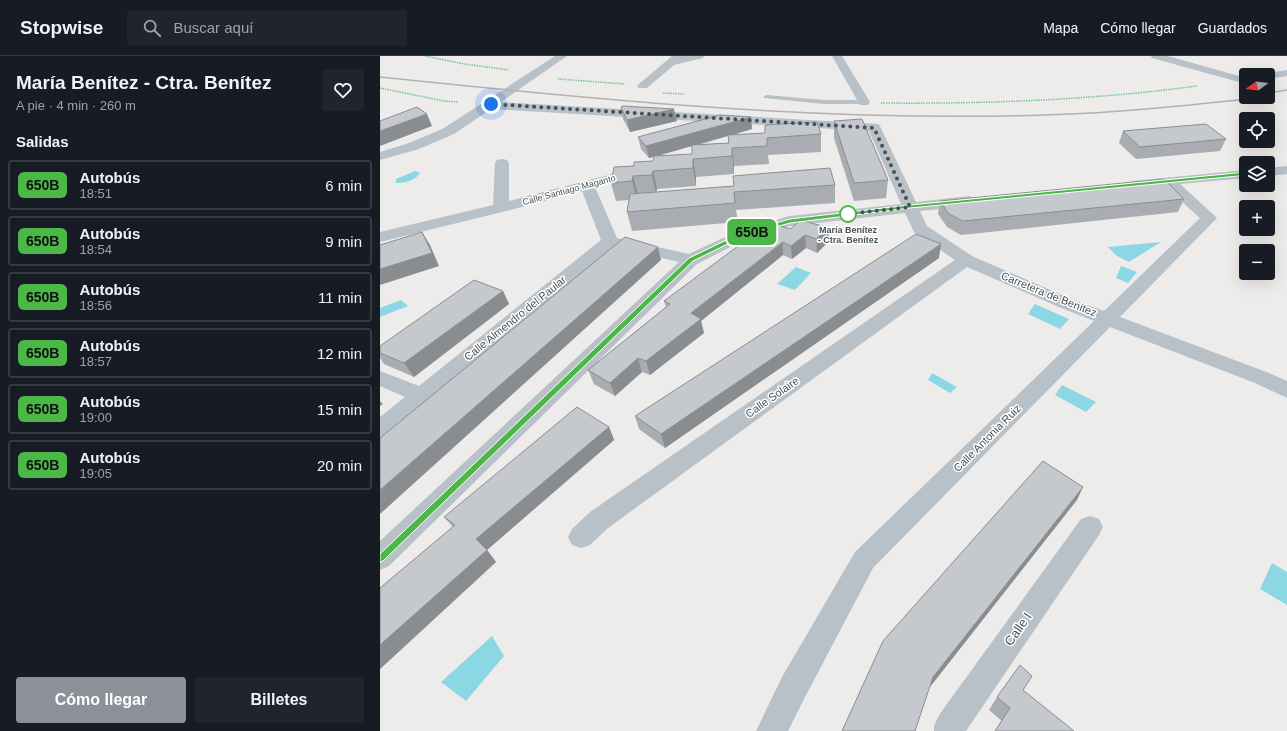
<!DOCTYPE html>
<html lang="es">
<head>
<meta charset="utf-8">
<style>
  body { margin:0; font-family:Helvetica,sans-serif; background:#20242c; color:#f1f3f6; height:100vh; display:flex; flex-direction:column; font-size:15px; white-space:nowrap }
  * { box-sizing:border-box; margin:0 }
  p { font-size:13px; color:#9ea1a6 }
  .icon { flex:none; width:22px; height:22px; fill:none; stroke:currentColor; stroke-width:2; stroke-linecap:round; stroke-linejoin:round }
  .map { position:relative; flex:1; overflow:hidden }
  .sheet { display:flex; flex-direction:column; background:#171b24; width:380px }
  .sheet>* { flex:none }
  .badge { padding:0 8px; border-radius:6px; font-size:14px; line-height:26px }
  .needle { width:26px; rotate:255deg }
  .controls { position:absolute; left:859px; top:12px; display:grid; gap:8px }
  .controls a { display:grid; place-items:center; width:36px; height:36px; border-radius:4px; background:#171b24; box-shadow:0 4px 16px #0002; font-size:20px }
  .you { position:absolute; width:20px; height:20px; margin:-10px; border:3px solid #fff; border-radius:50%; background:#1a73e8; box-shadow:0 0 0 6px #1a73e833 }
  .map>.badge { position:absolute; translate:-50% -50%; box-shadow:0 0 0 2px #fff }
  h2 { padding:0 16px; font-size:15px; line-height:36px }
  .round { display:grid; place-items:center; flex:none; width:42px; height:42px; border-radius:4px; background:#20242c }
  .summary { display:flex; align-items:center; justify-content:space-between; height:68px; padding:0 16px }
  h1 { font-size:19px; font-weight:800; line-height:30px }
  .primary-button { display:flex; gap:8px; margin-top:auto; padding:8px 16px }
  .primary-button a { flex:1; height:46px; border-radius:4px; background:#8c9099; color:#fff; font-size:16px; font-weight:800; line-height:46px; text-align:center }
  .primary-button a+a { background:#20242c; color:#f1f3f6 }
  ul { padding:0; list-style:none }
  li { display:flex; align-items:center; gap:12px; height:50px; margin:0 8px 6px; padding:0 8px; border:2px solid #363941; border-radius:4px }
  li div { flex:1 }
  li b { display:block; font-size:15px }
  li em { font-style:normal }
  li .badge { min-width:44px; font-weight:700; text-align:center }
  header { display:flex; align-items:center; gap:24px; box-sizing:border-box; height:56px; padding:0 20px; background:#171b24; border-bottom:1px solid #363941 }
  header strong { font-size:19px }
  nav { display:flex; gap:22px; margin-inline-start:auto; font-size:14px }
  .search { width:280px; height:36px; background:#20242c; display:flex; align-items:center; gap:10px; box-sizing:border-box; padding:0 14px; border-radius:4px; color:#9ea1a6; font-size:15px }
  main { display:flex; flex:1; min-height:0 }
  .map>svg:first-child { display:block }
  .water { fill:#8bd8e4 }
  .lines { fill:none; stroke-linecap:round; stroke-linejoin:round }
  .path { stroke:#76c598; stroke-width:1.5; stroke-dasharray:1.5 1; stroke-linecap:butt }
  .service { fill:#b7c1c7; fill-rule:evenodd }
  .minor { fill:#b7c1c7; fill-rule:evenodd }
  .rail { stroke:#aeb1b5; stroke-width:1.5 }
  .wall { fill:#a9adb1; fill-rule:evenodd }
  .shaded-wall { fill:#8a8d90 }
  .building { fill:#c5c9ce; stroke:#8a8d90 }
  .line { fill:#4ab747; stroke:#fff }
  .walk { stroke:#455057; stroke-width:4; stroke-dasharray:0 7.2 }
  .stop-dot { fill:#fff; stroke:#4ab747; stroke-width:2 }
  .labels { text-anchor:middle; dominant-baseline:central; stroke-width:3; stroke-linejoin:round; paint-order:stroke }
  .far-street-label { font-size:9px; fill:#455057; stroke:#fff }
  .far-stop-label { font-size:9px; font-weight:bold; fill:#455057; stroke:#fff }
  .street-label { font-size:11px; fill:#455057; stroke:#fff }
  .near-street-label { font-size:13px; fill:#455057; stroke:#fff }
</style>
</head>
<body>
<header>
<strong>Stopwise</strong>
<div class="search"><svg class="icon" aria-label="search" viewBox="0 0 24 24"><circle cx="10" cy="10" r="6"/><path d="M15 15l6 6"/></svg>Buscar aquí</div>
<nav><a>Mapa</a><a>Cómo llegar</a><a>Guardados</a></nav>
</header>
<main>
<section class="sheet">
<div class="summary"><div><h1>María Benítez - Ctra. Benítez</h1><p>A pie · 4 min · 260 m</p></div><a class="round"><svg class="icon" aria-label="heart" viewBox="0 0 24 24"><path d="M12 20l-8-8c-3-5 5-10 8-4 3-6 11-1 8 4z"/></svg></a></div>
<h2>Salidas</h2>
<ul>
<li><span class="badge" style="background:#4ab747;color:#111">650B</span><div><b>Autobús</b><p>18:51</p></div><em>6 min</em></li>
<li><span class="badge" style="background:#4ab747;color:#111">650B</span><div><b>Autobús</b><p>18:54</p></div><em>9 min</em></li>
<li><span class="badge" style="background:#4ab747;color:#111">650B</span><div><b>Autobús</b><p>18:56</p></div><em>11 min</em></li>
<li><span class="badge" style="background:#4ab747;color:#111">650B</span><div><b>Autobús</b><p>18:57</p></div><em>12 min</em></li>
<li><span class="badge" style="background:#4ab747;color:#111">650B</span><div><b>Autobús</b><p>19:00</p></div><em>15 min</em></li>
<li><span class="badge" style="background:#4ab747;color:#111">650B</span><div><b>Autobús</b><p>19:05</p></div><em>20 min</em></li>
</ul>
<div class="primary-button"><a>Cómo llegar</a><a>Billetes</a></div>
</section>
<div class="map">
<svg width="907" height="675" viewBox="0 0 907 675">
  <rect width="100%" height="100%" fill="#eeebeb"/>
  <path class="water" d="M35 115 40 117C35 125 24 127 16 127V123Z
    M781 186 749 206 737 200 728 191Z
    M741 210 757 216 748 227 736 222Z
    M416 211 431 217 415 234 397 228Z
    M21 244 28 250 0 261V252Z
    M655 248 689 263 680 273 648 258Z
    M552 317 577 331 570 337 548 324Z
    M682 329 716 346 706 356 675 339Z
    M892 507 907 516V549L880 533Z
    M112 580 124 600 86 645 61 626Z"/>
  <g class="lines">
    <path class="path" d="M45 0 84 8 129 14
      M178 23 245 28
      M0 32 64 45 78 46
      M283 37 304 38
      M501 47C607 48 712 44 817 30"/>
    <path class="service" d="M386 39 444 44H484L487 46 484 48H444L384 42 383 41Z"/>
    <path class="minor" d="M175 0H187L121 46 499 68 536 146 589 140 594 142 597 145 594 148 589 150 540 155 547 170 592 200 691 243 724 255 820 162 784 130 757 132 752 131 750 128 752 125 866 114V122L800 128 837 162 740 261 889 317 907 325V342L875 327 730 271 493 512 424 643 408 675H376L402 621 475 496 714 265 679 251 587 211 228 472 210 489 201 492 192 489 188 481 192 473 210 456 575 204 534 176 525 157 411 170 370 181 317 208 9 510 0 514V485L299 206 233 191 8 379 0 381V361L25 341 0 330V315L39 330 221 184 202 135 126 155 0 186V176L113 149 115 107 117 104 122 103 127 104 129 107V145L259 111 264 112 266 115 264 118 215 131 237 182 309 198 358 175 410 160 521 148 489 75 111 53 74 78 39 93 0 104V96L29 87 64 72Z
      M292 0H324L323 2 294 9 267 32H259L257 30 259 28Z
      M452 0H462L490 46 488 49H480Z
      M771 0H788L859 20 868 19H866V25L859 26 772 2Z
      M907 14V20L888 23V19H883L888 17Z
      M907 110V118L888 120V112Z
      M710 460 719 463 723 471 719 479 586 675H554V670L559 659 701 463Z"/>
    <path class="rail" d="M0 21C220 44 442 66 664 59 738 57 812 49 886 41
      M888 37 907 34"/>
  </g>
  <path class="wall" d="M241 51 297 65 250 76 243 63Z
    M454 65 508 124 506 142 474 145 454 82Z
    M372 73 353 79 441 78V96L388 99 389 108 354 110V118L316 121V130L277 133 276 136 455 129V147L356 154 358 166 252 175 247 156 249 144 236 145 231 127 254 110 273 105 274 101 269 102 261 93 258 81ZM348 80 349 87 318 89ZM312 90V98L278 100Z
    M743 75 846 83 840 95 756 103 739 87Z
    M804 143 798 156 581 179 567 171 558 158 560 145Z
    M449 172V185L437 197 426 192 412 203 403 199 321 265 324 277 270 319 262 316 235 340 214 328 208 314 286 251 284 245 386 179 410 173Z
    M559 202 285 392 259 373 255 360Z
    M123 235 129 248 34 321 4 308 0 302V290Z
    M229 371 234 384 107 494 116 506 0 613V532L73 471 64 461Z
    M643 634 622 665 609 654 617 641Z"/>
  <path class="shaded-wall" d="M294 53 297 65 250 76 247 64Z
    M47 58 52 70 0 90V75Z
    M371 61 372 73 269 102 266 90Z
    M352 92 354 110V118L352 100Z
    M313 103 316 121V130L313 112Z
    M273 115 277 133 276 137 272 119Z
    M253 120 258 139 257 143 252 125Z
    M449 172V185L437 197 436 183Z
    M42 176 50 189 59 210 0 229V213Z
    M425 179 426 192 412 203 411 190Z
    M403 186V199L321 265 324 277 270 319 266 305 311 257Z
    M561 188 559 202 285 392 281 378Z
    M278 191 281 204 0 458V434Z
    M123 235 129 248 34 321 24 307Z
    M258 302 262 316 235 340 230 327Z
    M0 345 3 348 0 350Z
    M229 371 234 384 107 494 116 506 0 613V589L96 483Z
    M703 431 697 444 550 631 553 621Z"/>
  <path class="building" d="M243 50 294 53 247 64 241 51Z
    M37 51 47 58 0 75V65Z
    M340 59 371 61 266 90 258 81Z
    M482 63 508 124 474 127 454 65Z
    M437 66 441 78 387 82V90L352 92V100L313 103V112L273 115 272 119 253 120 252 125 231 127 234 111 254 110V106L273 105 274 100 312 98V89L349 87 348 79 385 77V69Z
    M826 68 846 83 760 91 743 75Z
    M450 112 455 129 354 136 355 147 247 156 250 138 354 130 353 120Z
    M784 123 804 143 583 165 569 158 560 145Z
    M421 164 449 172 436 183 425 179 411 190 403 186 311 257 321 263 266 305 258 302 230 327 208 314 290 248 284 245 377 176 386 179 398 169 410 173Z
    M42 176 52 197 0 213V189Z
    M536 178 561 188 281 378 255 360Z
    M245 181 278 191 0 434V382Z
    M94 224 123 235 24 307 0 297V290Z
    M197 351 229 371 96 483 107 494 0 589V532L75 469 64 461Z
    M663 405 703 431 553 621 535 675H462L503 585Z
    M640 609 652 620 643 634 694 675H615L630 652 617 641Z"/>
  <path class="line" d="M866 116 869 118 868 119 530 152 410 167 366 179 313 205 3 505 0 506V498L309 202 361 177 410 163 530 149Z"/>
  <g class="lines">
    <path class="walk" d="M111 48 494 72 530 151 468 158"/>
  </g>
  <circle class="stop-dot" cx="468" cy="158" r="8"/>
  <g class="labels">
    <g class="far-street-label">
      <text transform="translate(189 134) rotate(-15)">Calle Santiago Maganto</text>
    </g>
    <g class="far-stop-label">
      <text x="468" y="174">María Benítez<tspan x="468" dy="10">- Ctra. Benítez</tspan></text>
    </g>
    <g class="street-label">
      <text transform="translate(669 238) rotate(22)">Carretera de Benítez</text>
      <text transform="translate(135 262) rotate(-39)">Calle Almendro del Paular</text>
      <text transform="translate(392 341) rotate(-35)">Calle Solaire</text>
      <text transform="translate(607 382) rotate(-45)">Calle Antonia Ruiz</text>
    </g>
    <g class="near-street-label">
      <text transform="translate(638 573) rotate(-55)">Calle I</text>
    </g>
  </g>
</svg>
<div class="controls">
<a><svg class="needle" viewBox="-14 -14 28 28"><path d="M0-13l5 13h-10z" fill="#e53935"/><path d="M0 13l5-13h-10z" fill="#9ea1a6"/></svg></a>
<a><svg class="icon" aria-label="locate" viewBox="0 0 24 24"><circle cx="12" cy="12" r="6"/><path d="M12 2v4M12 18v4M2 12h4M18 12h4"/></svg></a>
<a><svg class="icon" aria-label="layers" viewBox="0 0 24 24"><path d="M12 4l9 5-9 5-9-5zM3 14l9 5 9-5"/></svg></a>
<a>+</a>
<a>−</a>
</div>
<div class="you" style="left:111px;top:48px"></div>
<b class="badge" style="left:372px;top:176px;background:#4ab747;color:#111">650B</b>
</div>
</main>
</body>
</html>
